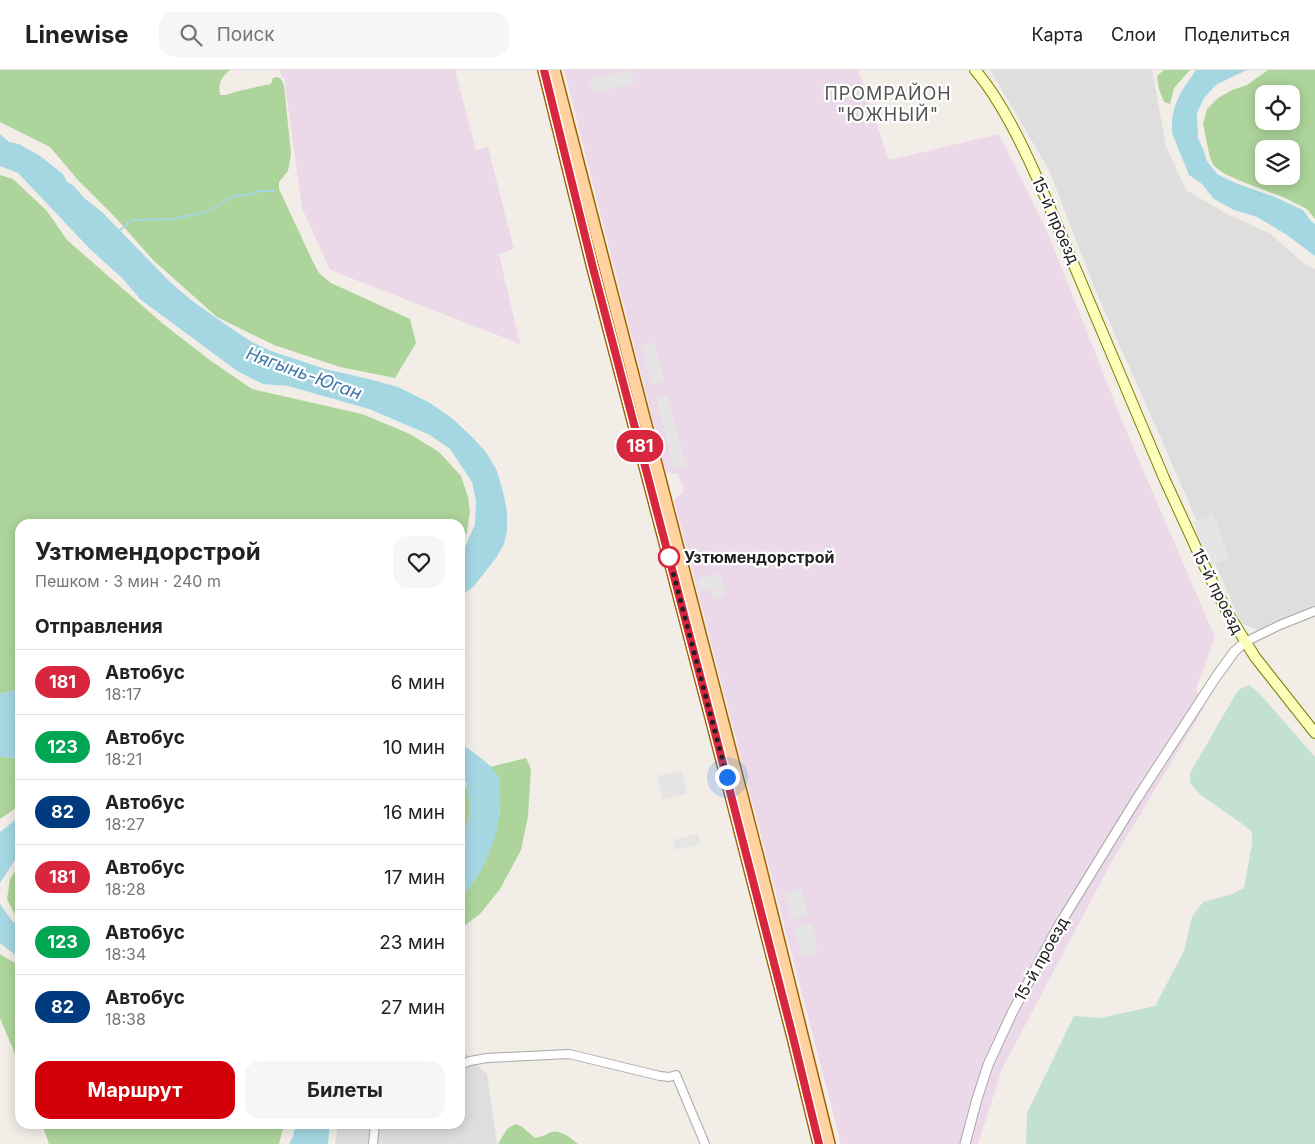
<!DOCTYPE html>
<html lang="ru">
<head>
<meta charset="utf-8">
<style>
  body { margin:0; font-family:Inter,sans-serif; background:#f6f6f6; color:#222; height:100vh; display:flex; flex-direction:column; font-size:19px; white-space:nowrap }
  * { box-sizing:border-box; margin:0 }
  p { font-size:16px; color:#767676 }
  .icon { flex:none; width:28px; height:28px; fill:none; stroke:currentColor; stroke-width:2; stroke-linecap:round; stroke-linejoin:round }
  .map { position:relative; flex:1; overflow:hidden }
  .sheet { position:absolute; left:15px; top:449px; width:450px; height:610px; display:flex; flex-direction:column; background:#fff; border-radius:15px; box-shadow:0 2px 12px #0003 }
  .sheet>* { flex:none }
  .badge { padding:0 10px; border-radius:16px; font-size:18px; line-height:32px }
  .controls { position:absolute; left:1255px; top:15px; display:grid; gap:10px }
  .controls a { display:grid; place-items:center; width:45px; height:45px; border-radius:10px; background:#fff; box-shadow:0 2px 12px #0003; font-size:25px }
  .you { position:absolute; width:25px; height:25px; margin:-12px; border:4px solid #fff; border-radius:50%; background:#1a73e8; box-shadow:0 0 0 8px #1a73e833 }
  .map>.badge { position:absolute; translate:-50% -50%; box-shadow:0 0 0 2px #fff }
  h2 { padding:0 20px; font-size:19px; line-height:45px }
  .round { display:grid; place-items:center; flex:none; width:52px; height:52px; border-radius:15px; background:#f6f6f6 }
  .overview { display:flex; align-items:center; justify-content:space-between; height:85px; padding:0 20px }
  h1 { font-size:24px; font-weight:700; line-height:38px }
  .action { display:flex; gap:10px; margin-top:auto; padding:10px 20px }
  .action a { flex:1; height:58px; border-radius:15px; background:#d20008; color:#fff; font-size:20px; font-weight:700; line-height:58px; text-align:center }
  .action a+a { background:#f6f6f6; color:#222 }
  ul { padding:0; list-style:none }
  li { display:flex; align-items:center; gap:15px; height:65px; padding:0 20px; border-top:1px solid #e0e0e0 }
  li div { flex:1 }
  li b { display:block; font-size:19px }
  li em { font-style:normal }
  li .badge { min-width:55px; font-weight:700; text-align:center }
  header { display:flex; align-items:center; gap:30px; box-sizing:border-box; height:70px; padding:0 25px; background:#fff; border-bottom:1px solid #e0e0e0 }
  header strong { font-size:24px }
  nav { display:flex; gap:28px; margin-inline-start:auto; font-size:18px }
  .search { width:350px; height:45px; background:#f6f6f6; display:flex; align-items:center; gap:12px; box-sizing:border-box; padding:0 18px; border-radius:15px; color:#767676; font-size:19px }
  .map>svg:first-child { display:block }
  .residential { fill:#dfdede }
  .industrial { fill:#ebd9e9 }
  .forest { fill:#add49a; fill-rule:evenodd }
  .wetland { fill:#c3e1d2 }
  .parking { fill:#e5e5e5 }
  .water { fill:#a5d7e2 }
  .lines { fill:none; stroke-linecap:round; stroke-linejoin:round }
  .stream { stroke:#a5d7e2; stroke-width:2 }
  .minor-casing { stroke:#a8a8a8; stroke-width:10 }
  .tertiary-casing { stroke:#a8a8a8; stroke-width:11 }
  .secondary-casing { stroke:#788000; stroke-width:12 }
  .primary-casing { stroke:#9e6400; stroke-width:14 }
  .minor { stroke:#fff; stroke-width:8 }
  .tertiary { stroke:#fff; stroke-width:9 }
  .secondary { stroke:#fdfeba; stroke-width:10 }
  .primary { stroke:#ffd29f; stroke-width:11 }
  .line-casing { stroke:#fff; stroke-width:11 }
  .line { stroke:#d7263d; stroke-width:8 }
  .walk { stroke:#212121; stroke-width:5; stroke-dasharray:0 9 }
  .stop-dot { fill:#fff; stroke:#d7263d; stroke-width:2.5 }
  .labels { text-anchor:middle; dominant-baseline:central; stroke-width:4.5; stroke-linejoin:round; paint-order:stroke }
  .street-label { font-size:16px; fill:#212121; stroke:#fff }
  .stop-label { font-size:16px; font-weight:bold; fill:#212121; stroke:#fff; text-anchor:start }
  .neighbourhood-label { font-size:18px; letter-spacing:1px; fill:#545454; stroke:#fff }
  .water-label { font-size:18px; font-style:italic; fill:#4078a8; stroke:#fff }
</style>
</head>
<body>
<header>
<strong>Linewise</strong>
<div class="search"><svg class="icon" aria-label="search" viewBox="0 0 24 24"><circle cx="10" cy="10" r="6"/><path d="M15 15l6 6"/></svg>Поиск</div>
<nav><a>Карта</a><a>Слои</a><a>Поделиться</a></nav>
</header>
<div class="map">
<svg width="1315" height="1074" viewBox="0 0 1315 1074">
  <rect width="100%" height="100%" fill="#f2eee7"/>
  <path class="residential" d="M990 0H1152L1166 76 1186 120 1225 143 1269 163 1305 194 1315 199V536L1257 560 1241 553 1156 357 1096 222 1049 100Z
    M460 974 461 979 487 1004 497 1074H335L338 1054H460Z"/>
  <path class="industrial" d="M280 0H455L476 80 488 77 514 179 499 184 520 274 330 200 302 138 284 7 282 8Z
    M564 0H858L889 90 999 64 1046 159 1123 353 1215 567 1196 619 1204 638 1111 793 1002 999 978 1074H841L674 430 684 421 678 404 666 402Z"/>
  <path class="forest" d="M0 0H230C221 7 218 13 220 25H226L238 21 271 14 273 8 277 7 281 9 284 15 285 25 291 84 288 101 279 112V119L313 192 319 203 331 213 410 249 416 273 395 308 340 297 274 275 217 247 153 190 116 148 78 110 50 77 0 52Z
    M1164 0H1190L1174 18 1170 34 1164 32 1159 19 1157 6Z
    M1268 0H1315V149L1307 139 1285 128 1243 112 1223 103 1214 96 1210 88 1203 54 1207 39 1218 28 1232 20 1247 15ZM1264 24H1291V51H1264ZM1264 79H1291V106H1264Z
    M0 105 13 109 47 141 67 170 162 253 211 291 252 319 362 344 410 364 439 382 461 406 468 427 470 442 467 462 460 473V454H20V619H17L0 624Z
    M0 686 9 688 20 687V735L0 749Z
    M526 688 531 699 528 746 521 780 500 819 480 844 460 859V830L477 807 500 744 499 709 490 697Z
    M460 707C476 726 470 753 460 773Z
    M20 795V849H17L7 829 10 809Z
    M0 884 13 892 20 894V996L0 948Z
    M42 1054H284L279 1074H49Z
    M515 1054 521 1056 535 1068C542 1067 545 1065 551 1062 560 1059 571 1068 578 1074H498L507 1059Z"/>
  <path class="wetland" d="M1249 615 1259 623 1315 687V1074H1026L1027 1043 1074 946 1100 948 1155 936 1184 881 1192 847 1203 832 1232 824 1244 818 1252 774V762L1244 755 1202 726 1195 719 1190 712V703L1238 620Z"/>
  <path class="parking" d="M631 0 634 13 593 23 590 10Z
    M654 272 664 311 652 314 642 275Z
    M667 326 686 396 674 399 656 329Z
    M1213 444 1230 488 1210 496 1193 452Z
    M720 503 726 525 713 528 710 518 700 520 697 509Z
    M682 700 687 724 663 730 657 706Z
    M698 763 701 774 676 780 673 770Z
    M801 818 808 844 792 850 785 823Z
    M811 853 818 882 801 886 794 858Z"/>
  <path class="water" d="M1196 0H1247L1234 6 1216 15 1204 28 1197 43 1198 68 1203 79 1207 91 1217 104 1231 111 1246 117 1275 127 1303 140 1310 150 1315 154V186L1287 165 1257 147 1234 140 1214 129 1202 114 1189 105 1172 63V48L1175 36 1181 22Z
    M0 64 9 72 19 74 40 86 63 104 67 112 74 116 84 128 102 142 170 212 191 230 232 259 252 272 271 281 325 299 369 309 398 317 430 333 453 349 473 368 486 382 497 401 504 426 507 441V460L504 474 496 488 474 516 460 527V484L466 475 475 454 476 430 472 412 450 379 430 365 369 339 288 316 263 314 237 301 140 229 123 209 90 179 18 103 0 96Z
    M17 619H20V687L9 688 0 686V624Z
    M460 673C471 681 494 695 499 709 500 714 500 720 500 725 502 752 491 786 476 809 471 816 465 823 460 830V773L469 749V728L466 713 460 707Z
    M20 746V787L15 790 0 813V762Z
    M0 834 13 852 20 854V885L14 884 0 873Z
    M296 1054H330L328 1074H289L293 1066Z"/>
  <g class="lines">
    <path class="stream" d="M119 161 132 150 174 149 209 141 231 127 251 124 260 121H274"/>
    <defs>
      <path id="minor" d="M1245 572 1280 555 1315 541
        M460 995 470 991 487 988 569 984 660 1006 669 1007 676 1005 705 1074
        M373 1074 375 1054"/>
      <path id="tertiary" d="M965 1074 977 1029 988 995 1013 941 1058 857 1136 730 1216 607 1234 582 1245 572"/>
      <path id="secondary" d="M975 0C1001 30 1022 74 1038 110L1164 408 1203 493 1227 542 1255 587 1315 663"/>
      <path id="primary" d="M544 0 593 198 713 655 793 967 819 1074
        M554 0 759 792 829 1074"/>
    </defs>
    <use href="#minor" class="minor-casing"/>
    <use href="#tertiary" class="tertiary-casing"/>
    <use href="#secondary" class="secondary-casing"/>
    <use href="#primary" class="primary-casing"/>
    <use href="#minor" class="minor"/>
    <use href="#tertiary" class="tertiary"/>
    <use href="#secondary" class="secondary"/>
    <use href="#primary" class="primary"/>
  </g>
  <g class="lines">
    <defs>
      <path id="line" d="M544 0 593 198 713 655 793 967 819 1074"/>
    </defs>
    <use href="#line" class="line-casing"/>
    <use href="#line" class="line"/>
    <path class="walk" d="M669 487 727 707"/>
  </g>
  <circle class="stop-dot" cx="669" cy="487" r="10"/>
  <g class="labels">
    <g class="street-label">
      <text transform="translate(1056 150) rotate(66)">15-й проезд</text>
      <text transform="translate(1218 521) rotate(63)">15-й проезд</text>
      <text transform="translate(1041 889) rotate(-61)">15-й проезд</text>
    </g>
    <g class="stop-label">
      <text x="684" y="487">Узтюмендорстрой</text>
    </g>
    <g class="neighbourhood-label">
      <text x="888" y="23">ПРОМРАЙОН<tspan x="888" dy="21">"ЮЖНЫЙ"</tspan></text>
    </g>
    <g class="water-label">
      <text transform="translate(304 303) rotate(20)">Нягынь-Юган</text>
    </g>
  </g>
</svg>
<div class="controls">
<a><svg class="icon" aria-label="locate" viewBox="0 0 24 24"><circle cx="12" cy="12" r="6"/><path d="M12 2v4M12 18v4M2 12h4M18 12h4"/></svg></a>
<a><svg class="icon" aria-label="layers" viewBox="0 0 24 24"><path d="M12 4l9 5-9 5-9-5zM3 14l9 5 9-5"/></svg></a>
</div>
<div class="you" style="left:727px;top:707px"></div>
<b class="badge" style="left:640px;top:376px;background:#d7263d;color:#fff">181</b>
<section class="sheet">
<div class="overview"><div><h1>Узтюмендорстрой</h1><p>Пешком · 3 мин · 240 m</p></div><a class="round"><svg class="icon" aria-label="heart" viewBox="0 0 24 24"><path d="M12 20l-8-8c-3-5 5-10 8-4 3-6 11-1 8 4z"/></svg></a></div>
<h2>Отправления</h2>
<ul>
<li><span class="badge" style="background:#d7263d;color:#fff">181</span><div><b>Автобус</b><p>18:17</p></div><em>6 мин</em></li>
<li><span class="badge" style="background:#00a651;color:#fff">123</span><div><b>Автобус</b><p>18:21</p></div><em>10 мин</em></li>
<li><span class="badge" style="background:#003b80;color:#fff">82</span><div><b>Автобус</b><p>18:27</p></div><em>16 мин</em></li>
<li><span class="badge" style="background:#d7263d;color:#fff">181</span><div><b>Автобус</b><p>18:28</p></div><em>17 мин</em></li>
<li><span class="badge" style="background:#00a651;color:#fff">123</span><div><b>Автобус</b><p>18:34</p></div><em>23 мин</em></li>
<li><span class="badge" style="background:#003b80;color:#fff">82</span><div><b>Автобус</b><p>18:38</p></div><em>27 мин</em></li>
</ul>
<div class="action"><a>Маршрут</a><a>Билеты</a></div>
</section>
</div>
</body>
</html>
